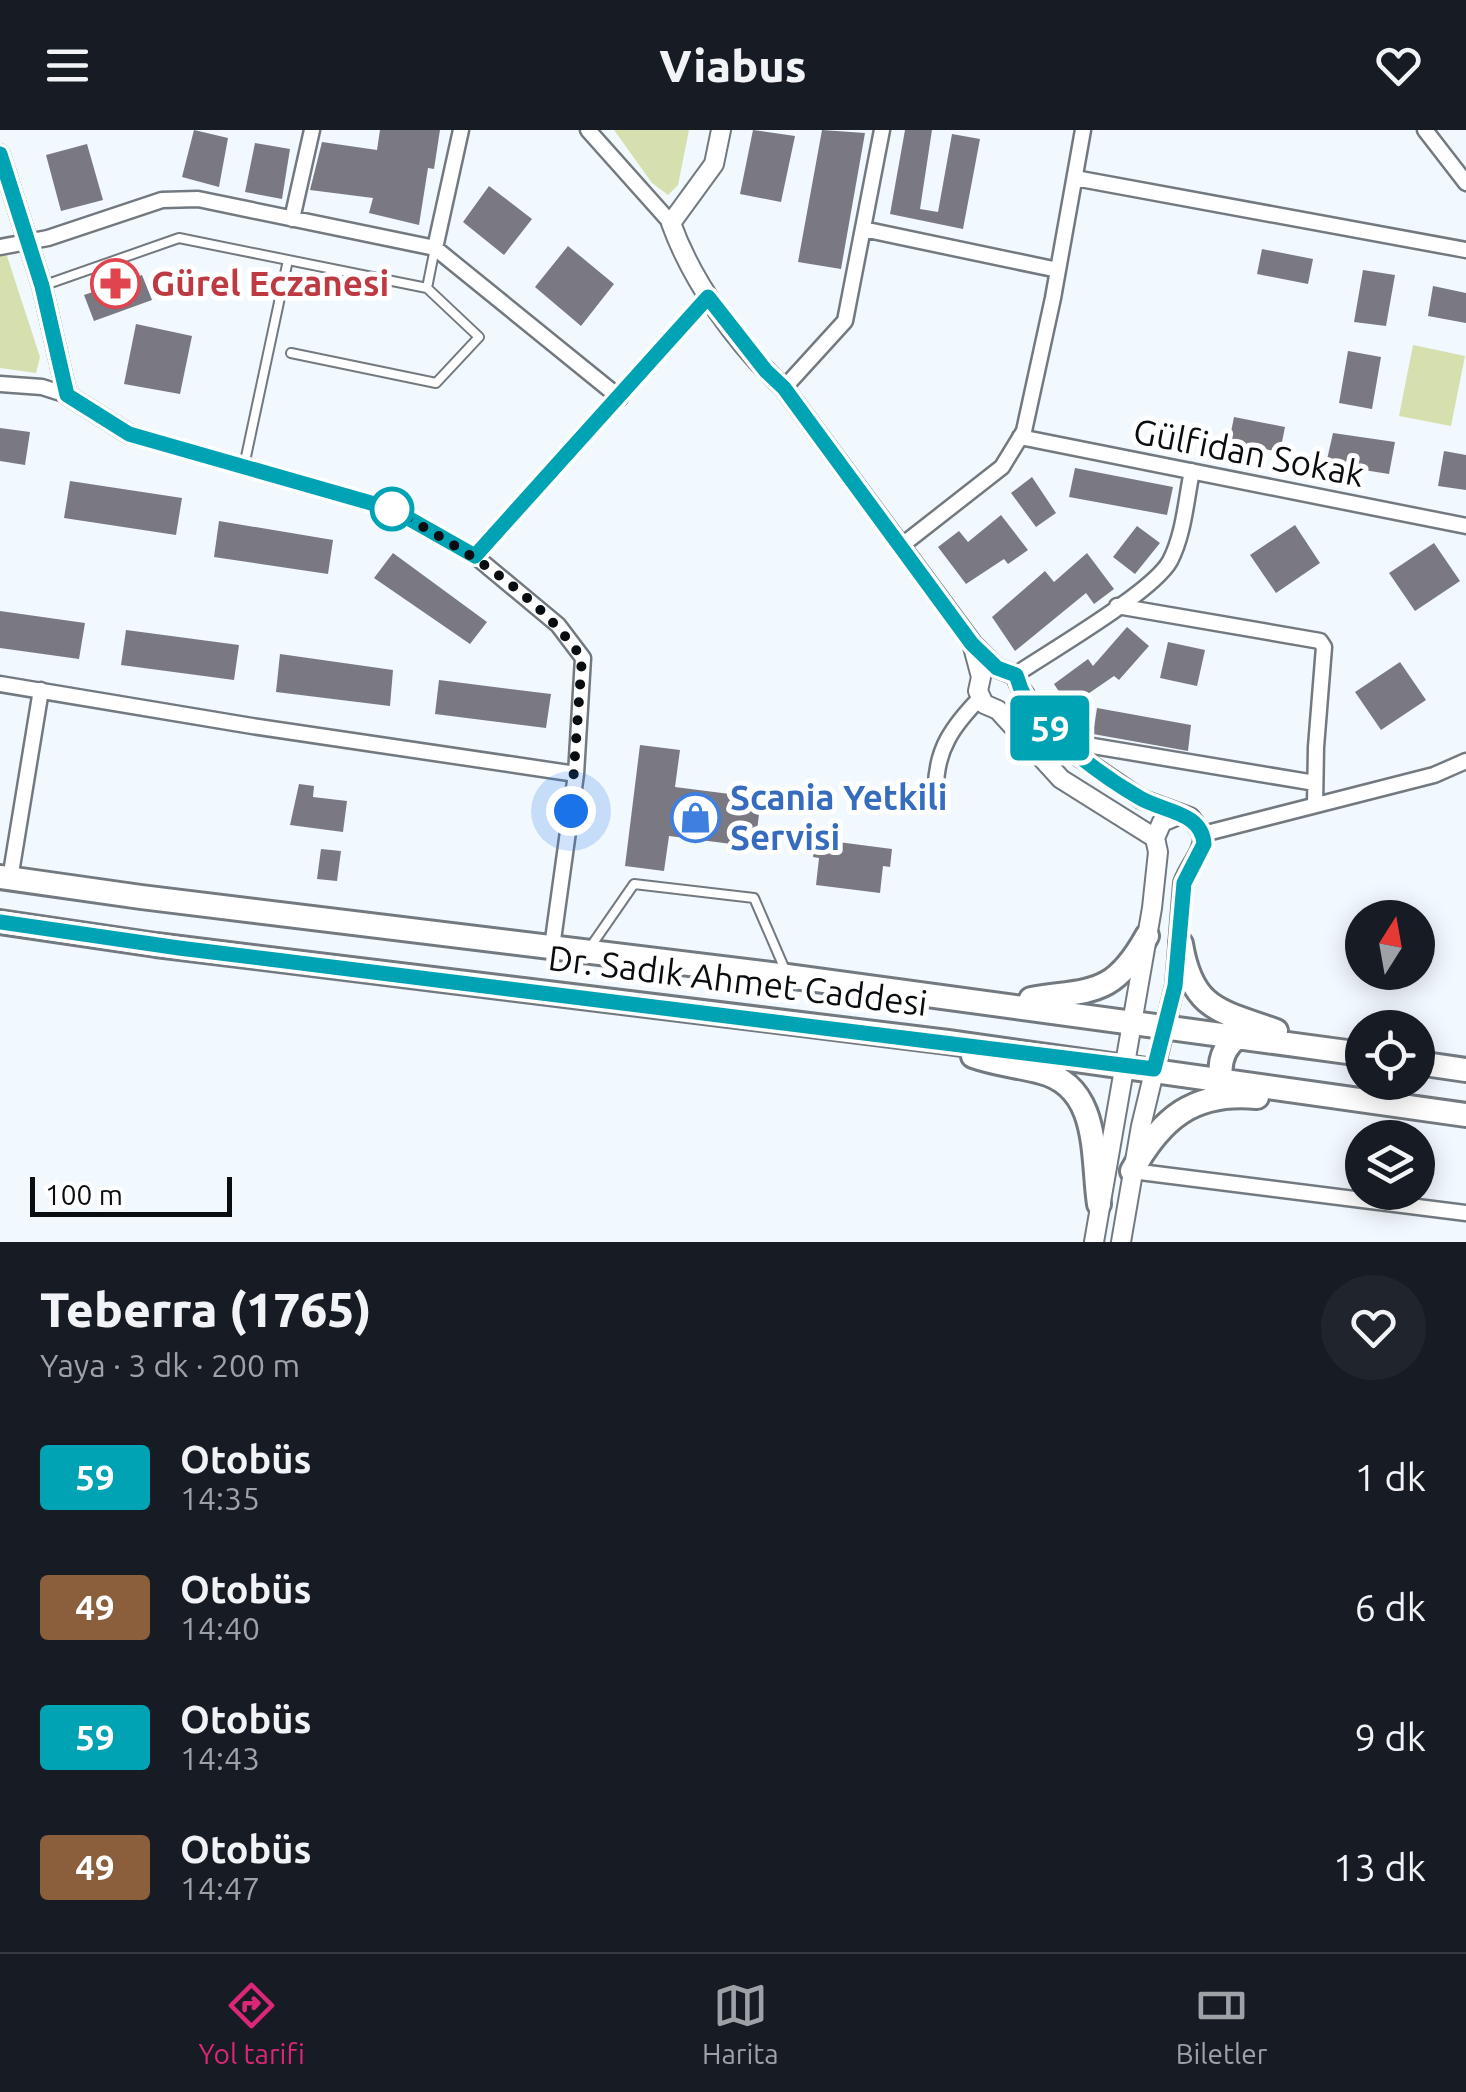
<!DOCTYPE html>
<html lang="tr">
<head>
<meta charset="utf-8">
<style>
  body { margin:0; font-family:Ubuntu,sans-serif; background:#20242c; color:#f1f3f6; height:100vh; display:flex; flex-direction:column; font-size:38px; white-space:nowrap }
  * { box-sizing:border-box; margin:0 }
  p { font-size:32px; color:#9ea1a6 }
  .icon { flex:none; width:55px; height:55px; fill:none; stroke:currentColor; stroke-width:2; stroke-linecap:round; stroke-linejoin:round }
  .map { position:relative; height:1112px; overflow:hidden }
  .panel { display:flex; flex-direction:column; background:#171b24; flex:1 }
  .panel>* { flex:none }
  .badge { padding:0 20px; border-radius:8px; font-size:35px; line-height:65px }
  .needle { width:65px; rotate:11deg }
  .tools { position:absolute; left:1345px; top:770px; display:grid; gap:20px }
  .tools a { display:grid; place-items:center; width:90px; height:90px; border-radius:50%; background:#171b24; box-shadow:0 5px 25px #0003; font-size:50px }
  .scale { position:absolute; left:30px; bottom:25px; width:202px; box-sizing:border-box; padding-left:10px; border:5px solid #0a0d0f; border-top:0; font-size:28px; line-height:35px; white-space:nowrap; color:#0a0d0f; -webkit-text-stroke:8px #fff; paint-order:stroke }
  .you { position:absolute; width:50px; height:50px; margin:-25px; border:8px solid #fff; border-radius:50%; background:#1a73e8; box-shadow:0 0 0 15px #1a73e833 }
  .map>.badge { position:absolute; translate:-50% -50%; box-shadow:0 0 0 5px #fff }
  .round { display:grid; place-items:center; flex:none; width:105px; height:105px; border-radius:52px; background:#20242c }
  .overview { display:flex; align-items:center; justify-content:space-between; height:170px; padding:0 40px }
  h1 { font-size:48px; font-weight:800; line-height:75px }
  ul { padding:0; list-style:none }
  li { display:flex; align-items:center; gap:30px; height:130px; padding:0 40px }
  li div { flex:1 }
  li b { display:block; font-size:38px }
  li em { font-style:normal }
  li .badge { min-width:110px; font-weight:700; text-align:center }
  header { display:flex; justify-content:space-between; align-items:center; height:130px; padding:0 40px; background:#171b24; font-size:45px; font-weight:800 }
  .tabs { display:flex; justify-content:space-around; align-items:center; height:140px; border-top:2px solid #363941; background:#171b24; font-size:28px; color:#9ea1a6 }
  .tabs a { display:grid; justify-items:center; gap:5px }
  .tabs .selected { color:#db2777 }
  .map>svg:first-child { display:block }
  .green { fill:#d5e0ae }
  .building { fill:#7a7982 }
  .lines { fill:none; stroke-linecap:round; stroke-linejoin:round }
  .service-casing { stroke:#727a80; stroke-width:12 }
  .minor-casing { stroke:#727a80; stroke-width:19 }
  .tertiary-casing { stroke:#727a80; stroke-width:22 }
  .primary-casing { stroke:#727a80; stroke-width:28 }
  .service { stroke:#fff; stroke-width:8 }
  .minor { stroke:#fff; stroke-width:14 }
  .tertiary { stroke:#fff; stroke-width:18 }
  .primary { stroke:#fff; stroke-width:22 }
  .line-casing { stroke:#fff; stroke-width:22 }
  .line { stroke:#00a3b4; stroke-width:15 }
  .walk { stroke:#0a0d0f; stroke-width:10; stroke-dasharray:0 18 }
  .stop-dot { fill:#fff; stroke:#00a3b4; stroke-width:5 }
  .labels { text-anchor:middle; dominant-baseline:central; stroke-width:10; stroke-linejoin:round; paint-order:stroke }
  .health-label { font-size:35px; font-weight:bold; fill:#be3a42; stroke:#fff; text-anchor:start }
  .street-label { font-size:35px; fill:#0a0d0f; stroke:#fff }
  .shop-label { font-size:35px; font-weight:bold; fill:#366cbe; stroke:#fff; text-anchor:start }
</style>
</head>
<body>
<header><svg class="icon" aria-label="menu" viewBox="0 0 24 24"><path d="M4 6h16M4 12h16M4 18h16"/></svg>Viabus<svg class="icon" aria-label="heart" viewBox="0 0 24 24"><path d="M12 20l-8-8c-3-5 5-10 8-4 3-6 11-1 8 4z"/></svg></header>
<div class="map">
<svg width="1466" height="1112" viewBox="0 0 1466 1112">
  <rect width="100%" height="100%" fill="#f1f8fe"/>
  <path class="green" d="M614 0H689L678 55 668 65 652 53Z
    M6 123 40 227 36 243 0 238V125Z
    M1413 215 1465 226 1451 296 1399 286Z"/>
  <path class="building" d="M194 0 228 8 219 57 182 47Z
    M380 0H440L434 39 428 38 419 95 369 83 373 68 310 60 322 12 377 20Z
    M753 0 795 6 781 72 740 64Z
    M822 0 865 3 841 139 798 132Z
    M905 0H932L920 79 938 82 952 4 980 9 963 99 890 84Z
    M255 13 290 19 282 69 245 62Z
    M87 14 103 70 61 81 46 25Z
    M489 56 532 89 504 125 463 92Z
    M568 116 614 154 581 196 535 157Z
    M1262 119 1313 129 1308 154 1257 144Z
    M1363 140 1395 145 1386 196 1354 192Z
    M142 145 152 170 94 191 84 165Z
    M1433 156 1466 163V193L1428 186Z
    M136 194 192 206 180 264 124 254Z
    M1348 221 1381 227 1372 279 1339 273Z
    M1234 287 1285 297 1280 322 1229 312Z
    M0 298 30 302 25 335 0 331Z
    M1333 303 1395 312 1389 344 1326 334Z
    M1444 321 1466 325V360L1438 356Z
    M1075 338 1173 357 1167 385 1069 367Z
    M1032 347 1056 383 1036 397 1011 363Z
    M70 351 182 368 176 405 64 388Z
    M1001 385 1028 420 1008 434 1004 429 966 454 938 417 959 401 968 412Z
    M219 391 333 410 328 444 214 427Z
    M1295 395 1320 433 1276 463 1250 425Z
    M1137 396 1160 413 1135 444 1113 427Z
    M1434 413 1460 451 1415 481 1389 443Z
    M393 423 487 492 470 514 374 448Z
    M1087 423 1114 459 1094 474 1086 463 1015 521 992 487 1045 441 1054 452Z
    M0 481 85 493 79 529 0 518Z
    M1127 497 1149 516 1119 550 1114 546 1069 577 1054 554 1088 529 1093 536Z
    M126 500 239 515 234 550 121 535Z
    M1168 512 1205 520 1197 556 1160 548Z
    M280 524 393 540 390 576 276 562Z
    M1400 532 1426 570 1381 600 1355 562Z
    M439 550 551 564 546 598 435 584Z
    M1097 578 1191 595 1188 621 1093 604Z
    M640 615 680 620 675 657 761 668 755 717 669 706 664 741 625 736Z
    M299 654 314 656 313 667 347 671 343 702 290 695Z
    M815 709 892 719 890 737 883 736 880 763 816 755 819 728 813 727Z
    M321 719 341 721 337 751 317 749Z"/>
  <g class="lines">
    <defs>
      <path id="service" d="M42 156 179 108 427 158 479 207 436 253 291 223
        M427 158 435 118
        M244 336 288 130
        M589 819 634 754 754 768 786 842"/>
      <path id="minor" d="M588 0 671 93
        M1425 0 1466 53
        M1075 48 1466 120
        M292 89 312 0
        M863 99 1058 140
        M0 117 48 108 162 70 198 69 435 118 620 268
        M435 118 461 0
        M0 254 42 257 67 265
        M784 258 845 191 882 0
        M129 304 392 379 475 426 558 495 583 528 576 644 552 817
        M1020 307 1466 396
        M901 416 1002 337 1024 301 1053 168 1083 0
        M475 426 708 167
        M1117 476 1320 511 1324 517 1316 617 1315 675
        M1015 545C1049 522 1153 462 1170 431 1184 404 1186 370 1192 341
        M0 554 252 596 576 644
        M1063 611 1315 653
        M936 658C936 619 953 596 980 568
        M1203 704 1434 645 1466 631
        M10 749 41 560
        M1132 1041 1466 1083"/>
      <path id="tertiary" d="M721 0 714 34 671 93C692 152 738 216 784 258L973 514 997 538 1015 545 1021 559 1047 596 1075 624 1141 669 1190 687 1203 704C1204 723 1189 735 1183 753L1175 855 1141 996 1121 1112
        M0 24 42 156 67 265 129 304
        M973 517 981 547 978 561 984 574 998 580 1061 649 1155 708
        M1094 1112 1152 778 1158 722 1155 708 1162 692 1179 685"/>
      <path id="primary" d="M0 747 141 767 787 846 1362 924
        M0 792 156 815 948 912 1466 985
        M1181 814C1192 880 1220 881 1276 901
        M1031 869C1092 859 1113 867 1147 806
        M973 926C995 934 1018 936 1041 942 1101 957 1092 1028 1099 1074
        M1418 933 1466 940
        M1221 949C1219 932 1223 917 1238 907
        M1132 1041C1161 988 1194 961 1257 967"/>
    </defs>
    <use href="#service" class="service-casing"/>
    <use href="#minor" class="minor-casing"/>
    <use href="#tertiary" class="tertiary-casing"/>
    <use href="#primary" class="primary-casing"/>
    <use href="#service" class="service"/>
    <use href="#minor" class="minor"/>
    <use href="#tertiary" class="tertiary"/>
    <use href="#primary" class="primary"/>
  </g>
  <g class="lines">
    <defs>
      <path id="line" d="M0 24 42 156 67 265 129 304 392 379 475 426 708 167 766 241 784 258 972 514 997 538 1016 545C1018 549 1019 555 1021 559 1039 601 1102 646 1140 668 1164 682 1202 682 1204 714L1184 753 1175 856 1154 939 179 818 0 792"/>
    </defs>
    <use href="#line" class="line-casing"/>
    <use href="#line" class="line"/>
    <path class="walk" d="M392 379C464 420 533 459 582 528L571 681"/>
  </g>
  <defs>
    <symbol id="pharmacy-ring" viewBox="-11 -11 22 22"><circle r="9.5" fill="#fff" stroke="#e0444e" stroke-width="1.5"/><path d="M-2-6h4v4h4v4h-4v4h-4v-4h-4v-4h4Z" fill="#e0444e"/></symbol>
    <symbol id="shop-ring" viewBox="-11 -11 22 22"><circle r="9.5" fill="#fff" stroke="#3f7fe0" stroke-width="1.5"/><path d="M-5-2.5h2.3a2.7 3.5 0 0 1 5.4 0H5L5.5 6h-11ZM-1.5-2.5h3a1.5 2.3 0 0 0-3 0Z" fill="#3f7fe0"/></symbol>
  </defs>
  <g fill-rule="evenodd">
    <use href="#pharmacy-ring" x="88" y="126" width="55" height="55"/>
    <use href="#shop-ring" x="668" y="660" width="55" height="55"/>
  </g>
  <circle class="stop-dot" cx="392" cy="379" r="20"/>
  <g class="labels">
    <g class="health-label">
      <text x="151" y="153">Gürel Eczanesi</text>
    </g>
    <g class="street-label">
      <text transform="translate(1249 322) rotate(11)">Gülfidan Sokak</text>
      <text transform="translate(738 850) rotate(7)">Dr. Sadık Ahmet Caddesi</text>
    </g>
    <g class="shop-label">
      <text x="730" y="667">Scania Yetkili<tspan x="730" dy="40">Servisi</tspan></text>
    </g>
  </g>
</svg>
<div class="tools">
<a><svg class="needle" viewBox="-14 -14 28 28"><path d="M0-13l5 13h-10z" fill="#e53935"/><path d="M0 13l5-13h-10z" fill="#9ea1a6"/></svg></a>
<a><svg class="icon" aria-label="locate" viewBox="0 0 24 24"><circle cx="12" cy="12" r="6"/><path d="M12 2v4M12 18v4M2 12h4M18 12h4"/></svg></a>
<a><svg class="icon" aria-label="layers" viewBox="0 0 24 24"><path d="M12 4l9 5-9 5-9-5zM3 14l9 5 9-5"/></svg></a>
</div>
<div class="scale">100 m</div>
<div class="you" style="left:571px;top:681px"></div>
<b class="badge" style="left:1050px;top:598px;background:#00a3b4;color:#fff">59</b>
</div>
<section class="panel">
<div class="overview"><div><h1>Teberra (1765)</h1><p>Yaya · 3 dk · 200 m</p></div><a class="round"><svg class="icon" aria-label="heart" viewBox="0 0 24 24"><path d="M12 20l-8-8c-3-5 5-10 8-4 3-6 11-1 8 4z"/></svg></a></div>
<ul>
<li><span class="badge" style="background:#00a3b4;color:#fff">59</span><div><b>Otobüs</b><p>14:35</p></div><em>1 dk</em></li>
<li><span class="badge" style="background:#8b5e3c;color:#fff">49</span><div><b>Otobüs</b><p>14:40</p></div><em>6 dk</em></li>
<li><span class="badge" style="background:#00a3b4;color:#fff">59</span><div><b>Otobüs</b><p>14:43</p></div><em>9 dk</em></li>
<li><span class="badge" style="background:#8b5e3c;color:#fff">49</span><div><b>Otobüs</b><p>14:47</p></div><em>13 dk</em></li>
</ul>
</section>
<nav class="tabs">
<a class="selected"><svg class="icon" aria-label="directions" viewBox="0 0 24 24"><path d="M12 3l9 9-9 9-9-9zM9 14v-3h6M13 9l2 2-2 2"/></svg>Yol tarifi</a>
<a><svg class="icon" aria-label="map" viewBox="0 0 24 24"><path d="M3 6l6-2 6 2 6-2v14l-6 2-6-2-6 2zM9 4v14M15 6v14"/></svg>Harita</a>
<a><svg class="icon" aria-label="tickets" viewBox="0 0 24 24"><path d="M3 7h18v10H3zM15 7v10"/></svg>Biletler</a>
</nav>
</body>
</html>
